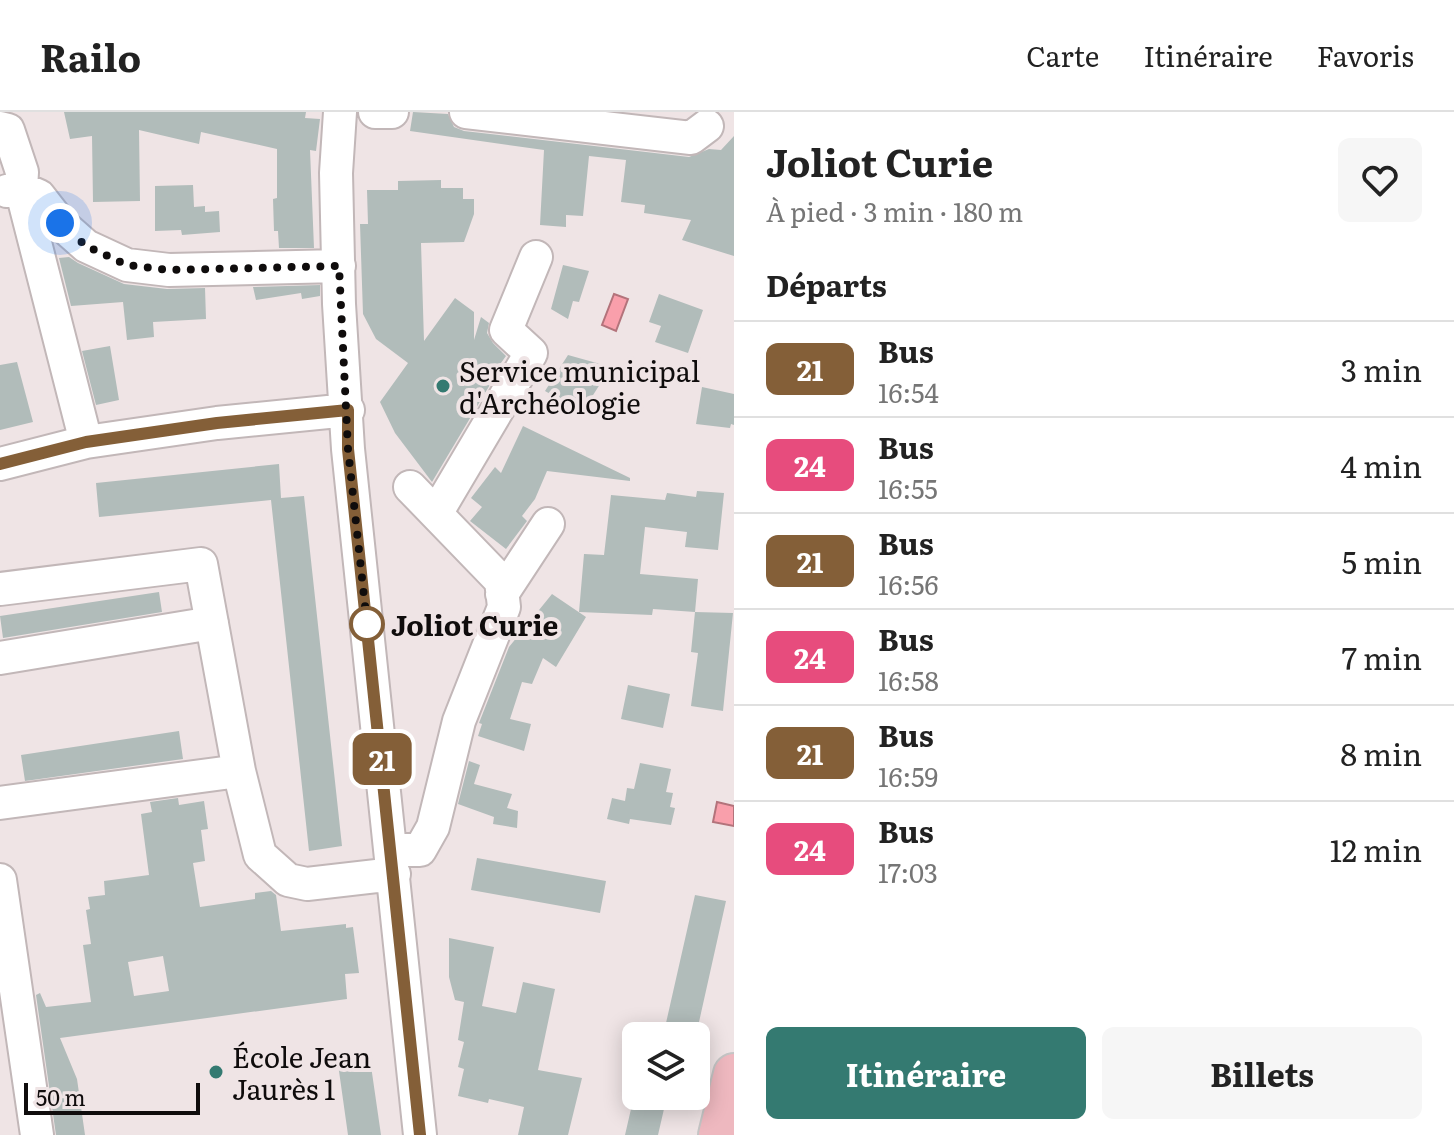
<!DOCTYPE html>
<html lang="fr">
<head>
<meta charset="utf-8">
<style>
  body { margin:0; font-family:Literata,serif; background:#f6f6f6; color:#222; height:100vh; display:flex; flex-direction:column; font-size:30px; white-space:nowrap }
  * { box-sizing:border-box; margin:0 }
  p { font-size:26px; color:#767676 }
  .icon { flex:none; width:44px; height:44px; fill:none; stroke:currentColor; stroke-width:2; stroke-linecap:round; stroke-linejoin:round }
  .map { position:relative; flex:1; overflow:hidden }
  .drawer { display:flex; flex-direction:column; background:#fff; width:720px }
  .drawer>* { flex:none }
  .badge { padding:0 16px; border-radius:12px; font-size:28px; line-height:52px }
  .fabs { position:absolute; left:622px; top:910px; display:grid; gap:16px }
  .fabs a { display:grid; place-items:center; width:88px; height:88px; border-radius:12px; background:#fff; box-shadow:0 4px 20px #0003; font-size:40px }
  .scale { position:absolute; left:24px; bottom:20px; width:176px; box-sizing:border-box; padding-left:8px; border:4px solid #0f0c0c; border-top:0; font-size:22px; line-height:28px; white-space:nowrap; color:#0f0c0c; -webkit-text-stroke:6px #efe4e5; paint-order:stroke }
  .you { position:absolute; width:40px; height:40px; margin:-20px; border:6px solid #fff; border-radius:50%; background:#1a73e8; box-shadow:0 0 0 12px #1a73e833 }
  .map>.badge { position:absolute; translate:-50% -50%; box-shadow:0 0 0 4px #fff }
  h2 { padding:0 32px; font-size:30px; line-height:72px }
  .round { display:grid; place-items:center; flex:none; width:84px; height:84px; border-radius:12px; background:#f6f6f6 }
  .headline { display:flex; align-items:center; justify-content:space-between; height:136px; padding:0 32px }
  h1 { font-size:38px; font-weight:700; line-height:60px }
  .button { display:flex; gap:16px; margin-top:auto; padding:16px 32px }
  .button a { flex:1; height:92px; border-radius:12px; background:#347a71; color:#fff; font-size:32px; font-weight:700; line-height:92px; text-align:center }
  .button a+a { background:#f6f6f6; color:#222 }
  ul { padding:0; list-style:none }
  li { display:flex; align-items:center; gap:24px; height:96px; padding:0 32px; border-top:2px solid #e0e0e0 }
  li div { flex:1 }
  li b { display:block; font-size:30px }
  li em { font-style:normal }
  li .badge { min-width:88px; font-weight:700; text-align:center }
  header { display:flex; align-items:center; gap:48px; box-sizing:border-box; height:112px; padding:0 40px; background:#fff; border-bottom:2px solid #e0e0e0 }
  header strong { font-size:38px }
  nav { display:flex; gap:44px; margin-inline-start:auto; font-size:28px }
  main { display:flex; flex:1; min-height:0 }
  .map>svg:first-child { display:block }
  .water { fill:#f99fab; stroke:#b3737b; stroke-width:2 }
  .building { fill:#b1bcba; fill-rule:evenodd }
  .lines { fill:none; stroke-linecap:round; stroke-linejoin:round }
  .minor-casing { stroke:#c2b7b8; stroke-width:36 }
  .major-casing { stroke:#c5c5c5; stroke-width:44 }
  .minor { stroke:#fff; stroke-width:32 }
  .major { stroke:#eeb8bf; stroke-width:40 }
  .line-casing { stroke:#fff; stroke-width:18 }
  .line { stroke:#845f38; stroke-width:12 }
  .walk { stroke:#0f0c0c; stroke-width:8; stroke-dasharray:0 14.4 }
  .poi-dot { fill:#347a71; stroke:#efe4e5; stroke-width:3 }
  .stop-dot { fill:#fff; stroke:#845f38; stroke-width:4 }
  .labels { text-anchor:middle; dominant-baseline:central; stroke-width:8; stroke-linejoin:round; paint-order:stroke }
  .poi-label { font-size:28px; fill:#0f0c0c; stroke:#efe4e5; text-anchor:start }
  .stop-label { font-size:28px; font-weight:bold; fill:#0f0c0c; stroke:#efe4e5; text-anchor:start }
</style>
</head>
<body>
<header>
<strong>Railo</strong>
<nav><a>Carte</a><a>Itinéraire</a><a>Favoris</a></nav>
</header>
<main>
<div class="map">
<svg width="734" height="1023" viewBox="0 0 734 1023">
  <rect width="100%" height="100%" fill="#efe4e5"/>
  <path class="water" d="M614 182 628 187 616 219 602 213Z
    M717 690 734 694V714L713 710Z"/>
  <path class="building" d="M64 0H306L305 6 320 7 316 39 310 38 314 136H279L278 119H274L273 87 277 86V37L201 20 199 32 139 18 140 89 93 90 92 24 70 27Z
    M413 0 448 2 454 15 464 19 689 45 709 37 721 38 734 24V144L682 128 691 108 644 101 645 93 621 90 626 48 589 44 583 104 566 103V115L540 113 544 38 410 19Z
    M441 68V76H463V87H474V102L464 130 421 131 424 229 455 186 474 200V228L481 205 489 211 487 221 493 231 506 244 488 269 491 271 432 370 395 321 380 290 408 251 376 227 363 202 360 112H368L367 78H398V69Z
    M193 73 194 95 205 94V100L219 99 220 120 182 123 181 118 155 119V74Z
    M69 145 78 151 124 172 167 177 205 176 206 207 153 210 154 225 127 228 123 190 71 194 59 146Z
    M563 153 589 159 579 190 573 189 568 207 551 197Z
    M320 173V184L302 187 301 181 256 188 253 175Z
    M659 182 703 198 688 241 655 230 661 214 649 210Z
    M110 234 119 288 96 293 82 239Z
    M568 243 611 255 579 305 558 292 561 288 545 279Z
    M17 250 33 310 0 318V253Z
    M702 275 734 282V313L731 312 730 316 696 312Z
    M523 314 630 366V369L547 359 535 387 522 404 527 409 506 437 470 409 482 395 471 386 495 355 501 361Z
    M279 352 281 386 304 384 342 734 309 739 271 388 99 405 96 371Z
    M697 379 724 381 718 438 685 435 687 420 645 415 640 462 698 467 695 500 653 497 652 503 579 500 584 442 604 443 611 383 665 388 667 381 696 385Z
    M159 480 162 500 3 526 0 504Z
    M552 482 586 505 556 555 543 546 532 572 522 570 510 607 531 612 524 639 478 624 482 612 479 611 509 535Z
    M695 500 733 501 723 599 691 594 698 541 691 540Z
    M628 573 670 582 663 616 621 607Z
    M179 619 183 647 25 669 21 643Z
    M469 649 480 653 474 672 512 682 507 696 518 699 517 716 493 712 494 705 458 692Z
    M640 651 671 657 666 680 673 681 670 695 675 696 671 713 630 707 629 712 607 707 612 686 625 689 627 676 634 677Z
    M178 686 179 693 204 689 208 717 201 718 205 749 193 751 200 795 255 787V781L271 779 276 783 281 819 346 812V816L353 815 359 861 345 862 347 887 60 926 77 967 85 1023H56L36 883 40 881 46 895 91 890 83 833 91 832 86 798 90 797 88 785 105 783 104 769 149 763 141 702 152 700 150 690ZM163 844 169 879 134 884 128 850Z
    M477 746 606 769 600 801 471 778Z
    M695 783 726 789 697 919 666 911Z
    M449 826 494 835 482 894 516 901 523 870 555 877 538 958 582 966 568 1023H518L524 995 489 987 488 991 458 984 464 957 458 955 464 930 458 928 464 890 455 888 449 865Z
    M370 947 381 1023H348L338 952Z
    M634 984H667L658 1023H625Z"/>
  <g class="lines">
    <defs>
      <path id="minor" d="M340 0 336 61 339 192 348 337 420 1023
        M375 0H392
        M466 0 691 26 707 14
        M0 16 8 18 22 60 21 76 39 84 60 111 86 134 127 153 169 158 339 154
        M7 79 21 76 86 330
        M0 352 86 330 217 311 348 298
        M437 400 531 241 506 218 536 145
        M0 477 201 452 239 659 260 743 288 768 307 772 394 762
        M502 482 548 412
        M0 546 212 511
        M0 691 239 659
        M391 738H420L433 715 459 609 504 495 501 469 410 375
        M0 768 37 1023"/>
      <path id="major" d="M719 1023 734 962"/>
    </defs>
    <use href="#minor" class="minor-casing"/>
    <use href="#major" class="major-casing"/>
    <use href="#minor" class="minor"/>
    <use href="#major" class="major"/>
  </g>
  <g class="lines">
    <defs>
      <path id="line" d="M0 352 86 330 217 311 348 298V337L420 1023"/>
    </defs>
    <use href="#line" class="line-casing"/>
    <use href="#line" class="line"/>
    <path class="walk" d="M60 111 86 134 127 153 169 158 339 154 348 337 367 512"/>
  </g>
  <g class="poi-dot">
    <circle cx="443" cy="274" r="8"/>
    <circle cx="216" cy="960" r="8"/>
  </g>
  <circle class="stop-dot" cx="367" cy="512" r="16"/>
  <g class="labels">
    <g class="poi-label">
      <text x="459" y="258">Service municipal<tspan x="459" dy="32">d'Archéologie</tspan></text>
      <text x="232" y="944">École Jean<tspan x="232" dy="32">Jaurès 1</tspan></text>
    </g>
    <g class="stop-label">
      <text x="391" y="512">Joliot Curie</text>
    </g>
  </g>
</svg>
<div class="fabs">
<a><svg class="icon" aria-label="layers" viewBox="0 0 24 24"><path d="M12 4l9 5-9 5-9-5zM3 14l9 5 9-5"/></svg></a>
</div>
<div class="scale">50 m</div>
<div class="you" style="left:60px;top:111px"></div>
<b class="badge" style="left:382px;top:647px;background:#845f38;color:#fff">21</b>
</div>
<section class="drawer">
<div class="headline"><div><h1>Joliot Curie</h1><p>À pied · 3 min · 180 m</p></div><a class="round"><svg class="icon" aria-label="heart" viewBox="0 0 24 24"><path d="M12 20l-8-8c-3-5 5-10 8-4 3-6 11-1 8 4z"/></svg></a></div>
<h2>Départs</h2>
<ul>
<li><span class="badge" style="background:#845f38;color:#fff">21</span><div><b>Bus</b><p>16:54</p></div><em>3 min</em></li>
<li><span class="badge" style="background:#e74c7d;color:#fff">24</span><div><b>Bus</b><p>16:55</p></div><em>4 min</em></li>
<li><span class="badge" style="background:#845f38;color:#fff">21</span><div><b>Bus</b><p>16:56</p></div><em>5 min</em></li>
<li><span class="badge" style="background:#e74c7d;color:#fff">24</span><div><b>Bus</b><p>16:58</p></div><em>7 min</em></li>
<li><span class="badge" style="background:#845f38;color:#fff">21</span><div><b>Bus</b><p>16:59</p></div><em>8 min</em></li>
<li><span class="badge" style="background:#e74c7d;color:#fff">24</span><div><b>Bus</b><p>17:03</p></div><em>12 min</em></li>
</ul>
<div class="button"><a>Itinéraire</a><a>Billets</a></div>
</section>
</main>
</body>
</html>
